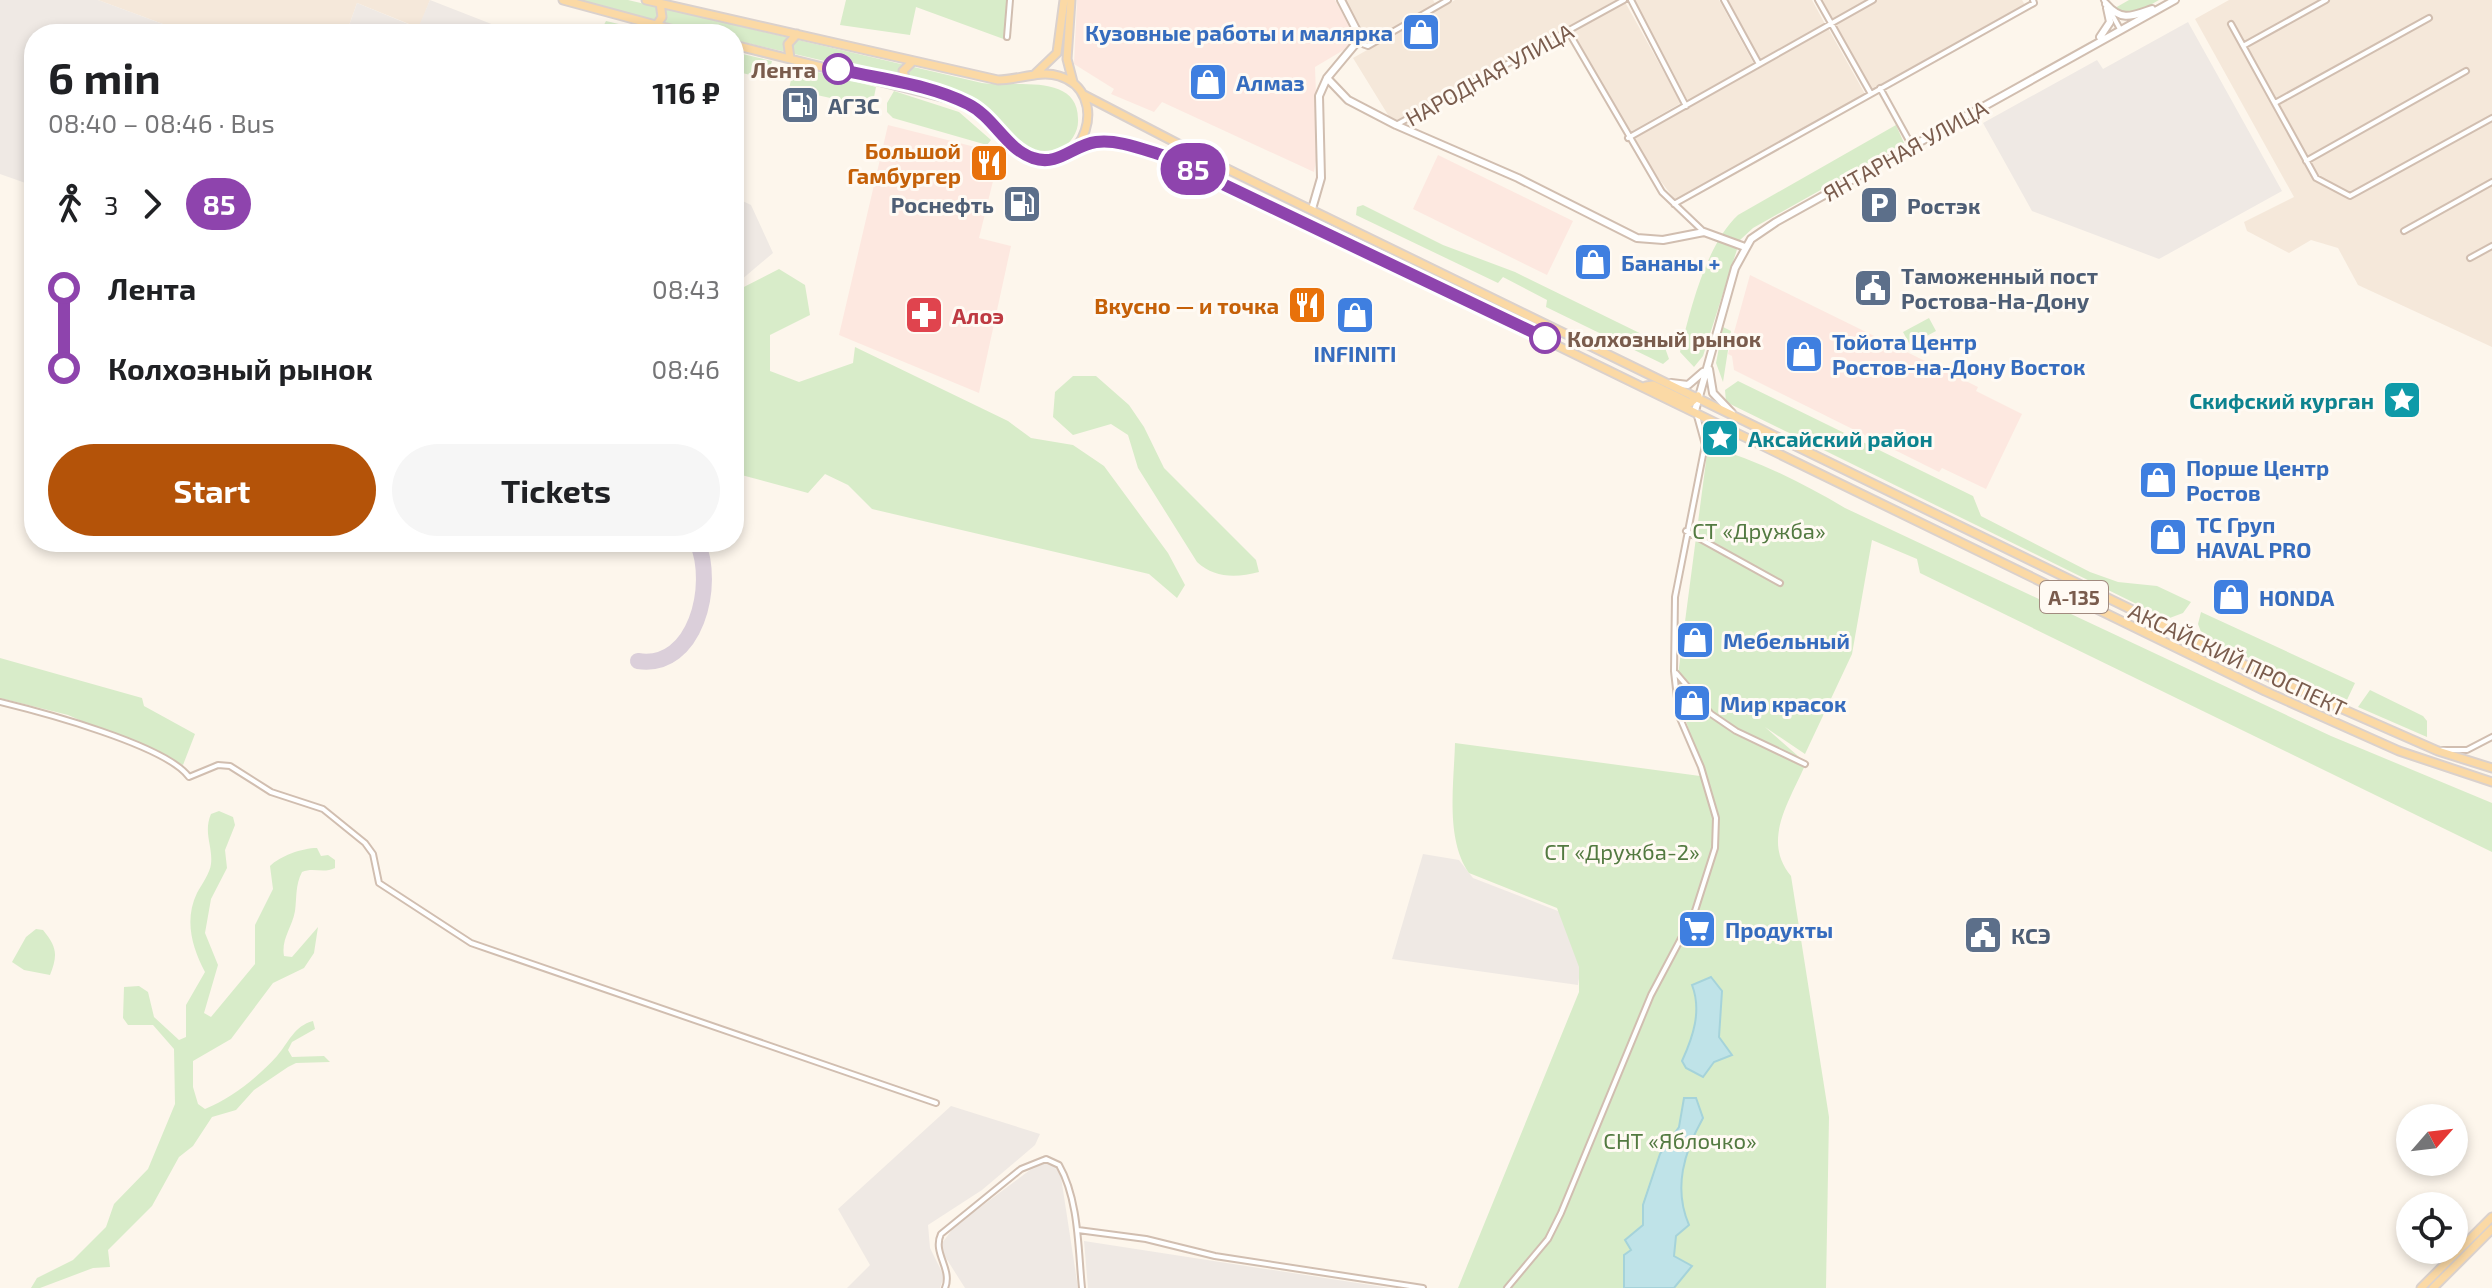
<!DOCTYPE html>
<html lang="en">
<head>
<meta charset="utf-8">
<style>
  body { margin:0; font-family:"Exo 2",sans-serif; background:#f6f6f6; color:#202124; height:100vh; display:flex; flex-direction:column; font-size:30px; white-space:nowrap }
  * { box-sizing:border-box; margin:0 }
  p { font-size:26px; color:#757577 }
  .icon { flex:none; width:44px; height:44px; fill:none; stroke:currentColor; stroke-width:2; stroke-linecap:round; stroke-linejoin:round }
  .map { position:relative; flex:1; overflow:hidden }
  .drawer { position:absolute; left:24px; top:24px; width:720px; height:528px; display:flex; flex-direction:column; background:#fff; border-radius:32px; box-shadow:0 4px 12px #0003 }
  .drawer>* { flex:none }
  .badge { padding:0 16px; border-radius:26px; font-size:28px; line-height:52px }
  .needle { width:52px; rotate:62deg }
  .tools { position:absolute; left:2396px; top:1104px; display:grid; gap:16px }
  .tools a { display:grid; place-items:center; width:72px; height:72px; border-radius:50%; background:#fff; box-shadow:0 4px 12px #0003; font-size:40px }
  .map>.badge { position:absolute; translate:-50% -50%; box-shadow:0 0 0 4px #fff }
  .legs { display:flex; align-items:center; gap:12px; height:88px; padding:0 24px; font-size:26px }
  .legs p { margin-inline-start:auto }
  .headline { display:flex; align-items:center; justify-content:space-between; height:136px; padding:0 24px }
  h1 { font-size:44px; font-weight:700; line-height:60px }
  .button { display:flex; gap:16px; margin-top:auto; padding:16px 24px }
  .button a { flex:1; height:92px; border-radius:48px; background:#b45309; color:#fff; font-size:32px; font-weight:700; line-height:92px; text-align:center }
  .button a+a { background:#f6f6f6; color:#202124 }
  ul { padding:0 24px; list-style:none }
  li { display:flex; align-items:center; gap:28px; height:80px; font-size:30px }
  li i { display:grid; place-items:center; width:12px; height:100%; margin:0 10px; background:currentColor }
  li i::after { content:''; width:20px; height:20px; margin:-10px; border:6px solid; border-radius:50%; background:#fff }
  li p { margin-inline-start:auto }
  li:first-child i { background:linear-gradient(#0000 50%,currentColor 0) }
  li:last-child i { background:linear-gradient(currentColor 50%,#0000 0) }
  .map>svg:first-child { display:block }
  .residential { fill:#f5e8da }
  .commercial { fill:#fde8e0 }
  .industrial { fill:#efe9e4 }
  .green { fill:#d8ecc9 }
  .water { fill:#bfe3e8; stroke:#a5d3da; stroke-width:2 }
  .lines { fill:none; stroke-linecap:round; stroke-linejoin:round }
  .taxiway { stroke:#dbcfda; stroke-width:16 }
  .minor-casing { stroke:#d1beb0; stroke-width:8 }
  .tertiary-casing { stroke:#d1beb0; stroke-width:10 }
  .primary-casing { stroke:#dad1cd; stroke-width:11 }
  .minor { stroke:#fff; stroke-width:4 }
  .tertiary { stroke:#fff; stroke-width:6 }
  .primary { stroke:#fbd9a5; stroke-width:7 }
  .line-1-casing { stroke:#fff; stroke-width:18 }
  .line-1 { stroke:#8e44ad; stroke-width:12 }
  .stop-1-dot { fill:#fff; stroke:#8e44ad; stroke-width:4 }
  .labels { text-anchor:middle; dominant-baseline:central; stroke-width:6; stroke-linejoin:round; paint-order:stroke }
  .shield { fill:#fffaf3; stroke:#a28b7f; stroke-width:2 }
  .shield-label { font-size:20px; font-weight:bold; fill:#7a5c4d }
  .shop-label { font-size:22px; font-weight:bold; fill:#366cbe; stroke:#fffaf3; text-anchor:start }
  .stop-label { font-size:22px; font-weight:bold; fill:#7a5c4d; stroke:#fffaf3; text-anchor:end }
  .street-label { font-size:22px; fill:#7a5c4d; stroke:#fffaf3 }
  .service-label { font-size:22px; font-weight:bold; fill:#4e5e75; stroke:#fffaf3; text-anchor:start }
  .food-label { font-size:22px; font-weight:bold; fill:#c56008; stroke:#fffaf3; text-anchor:end }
  .health-label { font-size:22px; font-weight:bold; fill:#be3a42; stroke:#fffaf3; text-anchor:start }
  .culture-label { font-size:22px; font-weight:bold; fill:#0d838f; stroke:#fffaf3; text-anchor:end }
  .park-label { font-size:22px; fill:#537a41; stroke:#fffaf3 }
</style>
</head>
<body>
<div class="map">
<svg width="2492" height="1288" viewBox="0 0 2492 1288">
  <rect width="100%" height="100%" fill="#fdf6ec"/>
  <path class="residential" d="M98 0H430L419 28 357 3 346 34H190Z
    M1343 0H1433L1436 5 1367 43Z
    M1455 0H1616L1393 123 1353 58Z
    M1631 0H1719L1754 64 1688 101Z
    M1725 0H1812L1825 24 1757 62Z
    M1816 0H1869L1829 22Z
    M1878 0H2022L2025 5 1868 92 1832 26Z
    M2229 0H2492V347L2358 285 2338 248 2311 240 2289 253 2247 231 2244 222 2294 197 2195 19Z
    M1625 2 1681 103 1627 134 1570 33Z
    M1828 28 1865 94 1676 201 1629 140Z"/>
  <path class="commercial" d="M1077 0H1335L1354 34 1347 48 1315 67 1318 150 1314 172 1162 102 1154 112 1111 94 1114 89 1074 64Z
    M888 125 987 150 978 171 994 177 979 238 1011 246 979 393 839 335Z
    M1438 155 1573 221 1547 275 1413 209Z
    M1750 275 1978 387 1976 391 2022 414 1986 489 1942 468 1939 472 1734 370 1732 356 1728 354Z"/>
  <path class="industrial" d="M0 0H98L190 34H34V186L0 174Z
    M430 0 517 34H346L357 3 418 28Z
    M2188 22 2282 191 2159 259 2032 211 1983 123 2097 60 2103 69Z
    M734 197 751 205 773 253 734 286Z
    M1423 854 1459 860 1473 878 1563 913 1581 964 1578 985 1392 959Z
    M951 1106 1040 1134 1035 1145 982 1190 928 1225 930 1248 944 1276 940 1288H847L870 1265 838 1209Z
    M1048 1162 1056 1165 1061 1177 1078 1288H965L939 1247 955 1226 1030 1170Z
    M1084 1241 1390 1288H1088Z"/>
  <path class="green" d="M574 0H628L982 83C1013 88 1078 72 1078 119 1079 131 1071 144 1060 149 1025 166 1001 112 971 99 942 85 908 80 877 73 829 62 781 51 734 40V34H711Z
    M846 0H1012L1009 41 916 7 910 35 840 25Z
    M2129 0H2159L2124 20 2115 8Z
    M606 21 661 34H599Z
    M734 52 772 61 767 79 734 71Z
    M794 66 876 87 872 107 789 89Z
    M894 91 959 112 991 140 987 145 893 118 887 112V103Z
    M1896 125 1904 143 1753 228 1740 240 1703 356 1694 367 1680 352C1690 310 1706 245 1738 215Z
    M1363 205 1443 245 1515 272 1664 345 1669 359 1663 364 1546 307 1547 300 1503 277 1498 283 1356 215 1357 207Z
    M779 269 805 285 810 315 770 335V371L799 382 853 363 855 347 1008 421 1031 438 1073 445 1104 466 1168 553 1185 585 1177 598 1149 574 872 509 848 485 825 474 808 493 734 473V292Z
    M1929 318 1936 331 1910 345 1903 332Z
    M1723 327 1731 331 1723 382 1716 363Z
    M1073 376H1096L1129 405 1144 427 1164 468 1256 560 1259 572C1236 578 1214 578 1197 562L1138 468 1128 435 1111 424 1073 435 1053 417 1055 392Z
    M1738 381 1973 496 1981 516 2090 572 2118 582 2157 586 2191 602 2183 613 2167 619 1726 402 1725 390Z
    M1708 446C1757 460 1801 482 1845 508L2331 736 2492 803V852L1920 573 1917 559 1872 540 1852 654 1805 754 1765 727 1806 763C1790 801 1761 840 1791 876L1829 1117 1826 1288H1458L1579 992V967L1557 908 1469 873C1445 839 1454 783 1455 743L1700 776 1701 767 1684 715 1678 675Z
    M2201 612 2355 683 2346 702 2203 637 2198 624Z
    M0 658 142 698 144 706 195 734 183 765 68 715 0 698Z
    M2370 690 2423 716 2427 721V737L2358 707Z
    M219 811 233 817 235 825 225 850 227 868 211 899 205 933 218 965 204 1013 211 1017 255 964V925L273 889 270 866C280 856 302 848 317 848L321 856 328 855 335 860V868C323 874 314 867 302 872 295 886 297 897 295 911 292 928 281 939 284 956L292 957 318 927 314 953 304 968 273 983 231 1039 193 1061V1087L198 1104 205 1109C232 1098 258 1077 277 1056 289 1042 294 1026 313 1021L315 1029 292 1042 288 1050 292 1057 324 1056 330 1062 296 1063 288 1067 254 1090 236 1110 212 1117 193 1146 179 1157 152 1206 108 1250 110 1267 93 1268 40 1288H31L37 1278 73 1260 106 1227 114 1204 148 1169 175 1104 174 1049 153 1025H128L123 1018 124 987 139 986 148 992 154 1017 179 1040 186 1037V1005L205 972C192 947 184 920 197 893 202 884 210 873 211 864 213 846 203 833 211 814Z
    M36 929 43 930C57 947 58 955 50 975L24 970 12 962 26 937Z"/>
  <path class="water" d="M1711 977 1722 991 1719 1037 1732 1055 1714 1062 1703 1077 1686 1068 1682 1061C1693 1037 1702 1011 1692 985Z
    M1684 1098H1696L1703 1118C1684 1152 1673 1188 1689 1225L1676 1236 1674 1256 1692 1266 1674 1288H1624V1255L1631 1250 1625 1240 1643 1225V1205L1660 1154 1679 1127Z"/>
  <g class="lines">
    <path class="taxiway" d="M638 661C696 670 716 584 697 542"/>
    <defs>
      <path id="minor" d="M1631 0 1686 106
        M1724 0 1759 64
        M1818 0 1871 94
        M2104 0 2120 29
        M2231 24 2316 178 2350 196 2492 118
        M1568 31 1662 192 1704 232
        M1007 37 1010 0
        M1357 42 1368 46 1448 0
        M2243 46 2326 0
        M1880 88 1912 146
        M2275 103 2429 18
        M1396 125 1624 0
        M1628 138 1873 0
        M2306 161 2466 71
        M1674 204 2034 3 2033 0
        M2404 231 2492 182
        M2470 258 2492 246
        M1705 445 1716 434 1730 430
        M1686 531 1780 583
        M1676 673 1711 714 1736 731 1805 764
        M0 702C41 712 166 745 189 777L218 765 230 766 271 792 323 809 365 843 373 854 379 883 471 943 936 1103
        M2442 750H2467L2492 737
        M1078 1230 1146 1239 1215 1256 1423 1288
        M945 1288C953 1269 932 1253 941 1234L1021 1169 1046 1159 1059 1165C1079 1200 1078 1249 1082 1288
        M1507 1288 1548 1239 1561 1213 1651 995 1694 914 1715 848 1716 818 1701 767 1679 716 1674 671 1675 597 1705 445 1697 416"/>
      <path id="tertiary" d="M2106 4C2122 22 2132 16 2152 9
        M2100 37 2110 22 2107 8
        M1327 78 1348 100 1396 125 1518 178 1637 238 1663 240 1704 232 1745 247
        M1312 209 1321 178 1319 96 1327 78 1357 42V31L1341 0
        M1709 369 1713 393 1732 413
        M1671 383 1688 385 1703 372
        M1695 411 1735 268 1751 239 1776 222 2175 0"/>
      <path id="primary" d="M563 0 689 34
        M646 0 998 80C1018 80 1040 70 1059 76 1112 92 1085 178 1032 157 1015 151 1008 136 996 124 987 115 976 109 966 103L734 45
        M1071 0 1067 59 1073 82
        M656 26 662 17 660 3
        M790 58 788 44 797 34
        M1034 75 1057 53 1064 0
        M907 85 903 71 913 61
        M1084 95 1215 163 2272 678 2438 751 2492 768
        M1078 147C1123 134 1168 158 1210 176L2265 691 2399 751 2492 782
        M1646 386 1653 385 1690 403 1698 396
        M2421 1288 2492 1217
        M2433 1288 2492 1229"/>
    </defs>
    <use href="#minor" class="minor-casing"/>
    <use href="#tertiary" class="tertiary-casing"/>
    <use href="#primary" class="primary-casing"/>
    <use href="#minor" class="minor"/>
    <use href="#tertiary" class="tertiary"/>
    <use href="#primary" class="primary"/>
  </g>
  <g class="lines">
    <defs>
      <path id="line-1" d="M838 69C879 79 929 84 968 104 994 117 1006 149 1033 158 1058 167 1073 145 1096 142 1117 139 1142 149 1162 155L1545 338"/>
    </defs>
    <use href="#line-1" class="line-1-casing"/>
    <use href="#line-1" class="line-1"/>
  </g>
  <defs>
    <symbol id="shop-square" viewBox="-11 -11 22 22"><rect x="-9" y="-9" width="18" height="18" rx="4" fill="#3f7fe0" stroke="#fffaf3"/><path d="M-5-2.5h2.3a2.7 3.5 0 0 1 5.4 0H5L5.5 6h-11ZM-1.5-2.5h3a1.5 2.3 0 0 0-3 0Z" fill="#fff"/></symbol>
    <symbol id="fuel-square" viewBox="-11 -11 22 22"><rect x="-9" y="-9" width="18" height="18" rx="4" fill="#5c6f8a" stroke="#fffaf3"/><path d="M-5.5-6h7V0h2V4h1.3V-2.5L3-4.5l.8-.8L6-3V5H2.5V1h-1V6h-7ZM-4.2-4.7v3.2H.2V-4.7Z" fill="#fff"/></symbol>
    <symbol id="restaurant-square" viewBox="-11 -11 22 22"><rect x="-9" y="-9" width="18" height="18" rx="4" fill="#e8710a" stroke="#fffaf3"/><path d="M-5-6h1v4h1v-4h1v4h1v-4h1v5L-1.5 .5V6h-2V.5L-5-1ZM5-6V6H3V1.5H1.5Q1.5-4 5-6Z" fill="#fff"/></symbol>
    <symbol id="parking-square" viewBox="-11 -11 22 22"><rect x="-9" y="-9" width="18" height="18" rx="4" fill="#5c6f8a" stroke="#fffaf3"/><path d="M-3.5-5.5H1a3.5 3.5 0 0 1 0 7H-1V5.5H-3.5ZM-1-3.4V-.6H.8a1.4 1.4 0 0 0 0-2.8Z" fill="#fff"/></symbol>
    <symbol id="civic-square" viewBox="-11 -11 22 22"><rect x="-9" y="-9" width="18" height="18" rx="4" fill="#5c6f8a" stroke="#fffaf3"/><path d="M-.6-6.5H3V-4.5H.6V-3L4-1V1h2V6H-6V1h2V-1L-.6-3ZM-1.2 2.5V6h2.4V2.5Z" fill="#fff"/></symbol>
    <symbol id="pharmacy-square" viewBox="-11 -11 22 22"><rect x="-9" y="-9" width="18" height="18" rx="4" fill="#e0444e" stroke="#fffaf3"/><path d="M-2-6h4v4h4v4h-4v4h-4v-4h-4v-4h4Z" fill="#fff"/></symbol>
    <symbol id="sight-square" viewBox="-11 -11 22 22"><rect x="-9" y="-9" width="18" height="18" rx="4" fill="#0f9aa8" stroke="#fffaf3"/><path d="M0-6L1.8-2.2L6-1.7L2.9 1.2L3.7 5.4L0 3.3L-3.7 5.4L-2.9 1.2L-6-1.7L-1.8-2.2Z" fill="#fff"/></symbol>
    <symbol id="supermarket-square" viewBox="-11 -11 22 22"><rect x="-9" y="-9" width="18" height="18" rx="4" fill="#3f7fe0" stroke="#fffaf3"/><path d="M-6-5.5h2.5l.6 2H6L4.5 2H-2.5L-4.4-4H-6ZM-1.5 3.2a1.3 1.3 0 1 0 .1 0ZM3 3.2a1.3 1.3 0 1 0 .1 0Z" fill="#fff"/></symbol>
  </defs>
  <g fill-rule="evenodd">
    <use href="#shop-square" x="1399" y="10" width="44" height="44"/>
    <use href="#shop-square" x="1186" y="60" width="44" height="44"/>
    <use href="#fuel-square" x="778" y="83" width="44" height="44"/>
    <use href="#restaurant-square" x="967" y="141" width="44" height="44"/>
    <use href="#fuel-square" x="1000" y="182" width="44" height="44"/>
    <use href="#parking-square" x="1857" y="183" width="44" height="44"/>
    <use href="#shop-square" x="1571" y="240" width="44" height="44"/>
    <use href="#civic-square" x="1851" y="266" width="44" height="44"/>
    <use href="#restaurant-square" x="1285" y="283" width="44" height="44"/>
    <use href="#pharmacy-square" x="902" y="293" width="44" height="44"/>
    <use href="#shop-square" x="1333" y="293" width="44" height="44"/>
    <use href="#shop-square" x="1782" y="332" width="44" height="44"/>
    <use href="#sight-square" x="2380" y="378" width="44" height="44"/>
    <use href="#sight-square" x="1698" y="416" width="44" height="44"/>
    <use href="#shop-square" x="2136" y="458" width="44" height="44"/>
    <use href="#shop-square" x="2146" y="515" width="44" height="44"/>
    <use href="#shop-square" x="2209" y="575" width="44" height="44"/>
    <use href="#shop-square" x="1673" y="618" width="44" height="44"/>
    <use href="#shop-square" x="1670" y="681" width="44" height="44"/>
    <use href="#supermarket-square" x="1675" y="907" width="44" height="44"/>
    <use href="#civic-square" x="1961" y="913" width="44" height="44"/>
  </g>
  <g class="stop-1-dot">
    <circle cx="838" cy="69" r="14"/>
    <circle cx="1545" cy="338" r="14"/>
  </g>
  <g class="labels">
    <rect class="shield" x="2040" y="581" width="68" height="32" rx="6"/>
    <g class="shield-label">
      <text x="2074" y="597">А-135</text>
    </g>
    <g class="shop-label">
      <text x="1393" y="32" text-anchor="end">Кузовные работы и малярка</text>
      <text x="1236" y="82">Алмаз</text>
      <text x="1621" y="262">Бананы +</text>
      <text x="1832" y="341">Тойота Центр<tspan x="1832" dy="25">Ростов-на-Дону Восток</tspan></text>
      <text x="1355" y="353" text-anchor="middle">INFINITI</text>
      <text x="2186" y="467">Порше Центр<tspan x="2186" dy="25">Ростов</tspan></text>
      <text x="2196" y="524">ТС Груп<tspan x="2196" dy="25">HAVAL PRO</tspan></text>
      <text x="2259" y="597">HONDA</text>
      <text x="1723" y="640">Мебельный</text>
      <text x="1720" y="703">Мир красок</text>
      <text x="1725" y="929">Продукты</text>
    </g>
    <g class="stop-label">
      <text x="816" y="69">Лента</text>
      <text x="1567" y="338" text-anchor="start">Колхозный рынок</text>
    </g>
    <g class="street-label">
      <text transform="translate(1489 74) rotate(-29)">НАРОДНАЯ УЛИЦА</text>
      <text transform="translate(1905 150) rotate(-29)">ЯНТАРНАЯ УЛИЦА</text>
      <text transform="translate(2238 659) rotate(25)">АКСАЙСКИЙ ПРОСПЕКТ</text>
    </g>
    <g class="service-label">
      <text x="828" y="105">АГЗС</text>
      <text x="994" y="204" text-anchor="end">Роснефть</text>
      <text x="1907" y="205">Ростэк</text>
      <text x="1901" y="275">Таможенный пост<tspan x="1901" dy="25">Ростова-На-Дону</tspan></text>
      <text x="2011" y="935">КСЭ</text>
    </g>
    <g class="food-label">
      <text x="961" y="150">Большой<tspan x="961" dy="25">Гамбургер</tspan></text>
      <text x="1279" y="305">Вкусно — и точка</text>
    </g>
    <g class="health-label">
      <text x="952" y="315">Алоэ</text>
    </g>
    <g class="culture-label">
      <text x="2374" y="400">Cкифский курган</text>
      <text x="1748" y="438" text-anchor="start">Аксайский район</text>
    </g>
    <g class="park-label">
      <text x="1759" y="530">СТ «Дружба»</text>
      <text x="1622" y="851">СТ «Дружба-2»</text>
      <text x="1680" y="1140">СНТ «Яблочко»</text>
    </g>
  </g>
</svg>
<div class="tools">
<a><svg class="needle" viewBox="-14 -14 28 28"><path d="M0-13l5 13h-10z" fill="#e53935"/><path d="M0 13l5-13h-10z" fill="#757577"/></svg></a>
<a><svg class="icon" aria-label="locate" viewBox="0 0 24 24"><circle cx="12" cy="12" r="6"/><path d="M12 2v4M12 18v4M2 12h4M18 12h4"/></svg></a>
</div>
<b class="badge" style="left:1193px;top:169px;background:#8e44ad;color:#fff">85</b>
<section class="drawer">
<div class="headline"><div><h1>6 min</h1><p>08:40 – 08:46 · Bus</p></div><b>116 ₽</b></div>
<div class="legs"><svg class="icon" aria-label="walk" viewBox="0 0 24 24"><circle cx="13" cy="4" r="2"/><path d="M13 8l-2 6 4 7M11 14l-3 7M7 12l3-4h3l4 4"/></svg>3<svg class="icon" aria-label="forward" viewBox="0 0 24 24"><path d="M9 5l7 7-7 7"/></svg><b class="badge" style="background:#8e44ad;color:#fff">85</b></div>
<ul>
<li><i style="color:#8e44ad"></i><b>Лента</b><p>08:43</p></li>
<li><i style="color:#8e44ad"></i><b>Колхозный рынок</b><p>08:46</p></li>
</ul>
<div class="button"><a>Start</a><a>Tickets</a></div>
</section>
</div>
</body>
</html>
